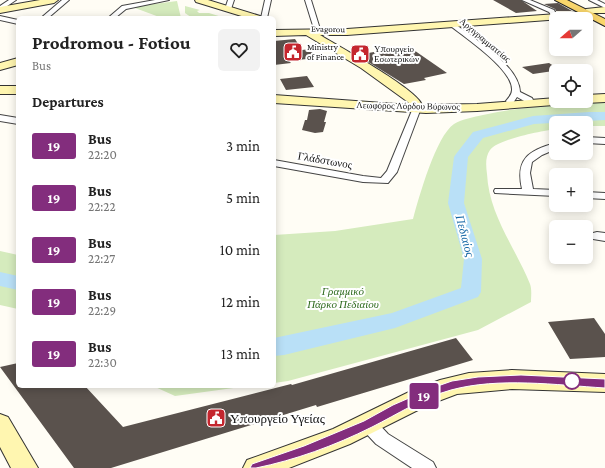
<!DOCTYPE html>
<html lang="en">
<head>
<meta charset="utf-8">
<style>
  body { margin:0; font-family:"Crimson Pro",serif; background:#f2f2f2; color:#222; height:100vh; display:flex; flex-direction:column; font-size:15px; white-space:nowrap }
  * { box-sizing:border-box; margin:0 }
  p { font-size:13px; color:#767676 }
  .icon { flex:none; width:22px; height:22px; fill:none; stroke:currentColor; stroke-width:2; stroke-linecap:round; stroke-linejoin:round }
  .map { position:relative; flex:1; overflow:hidden }
  .side { position:absolute; left:16px; top:16px; width:260px; height:372px; display:flex; flex-direction:column; background:#fff; border-radius:6px; box-shadow:0 2px 10px #0003 }
  .side>* { flex:none }
  .badge { padding:0 8px; border-radius:3px; font-size:14px; line-height:26px }
  .needle { width:26px; rotate:250deg }
  .fabs { position:absolute; left:549px; top:12px; display:grid; gap:8px }
  .fabs a { display:grid; place-items:center; width:44px; height:44px; border-radius:6px; background:#fff; box-shadow:0 2px 10px #0003; font-size:20px }
  .map>.badge { position:absolute; translate:-50% -50%; box-shadow:0 0 0 2px #fff }
  h2 { padding:0 16px; font-size:15px; line-height:36px }
  .round { display:grid; place-items:center; flex:none; width:42px; height:42px; border-radius:6px; background:#f2f2f2 }
  .headline { display:flex; align-items:center; justify-content:space-between; height:68px; padding:0 16px }
  h1 { font-size:19px; font-weight:700; line-height:30px }
  ul { padding:0; list-style:none }
  li { display:flex; align-items:center; gap:12px; height:52px; padding:0 16px }
  li div { flex:1 }
  li b { display:block; font-size:15px }
  li em { font-style:normal }
  li .badge { min-width:44px; font-weight:700; text-align:center }
  .map>svg:first-child { display:block }
  .green { fill:#d5ebbd }
  .lines { fill:none; stroke-linecap:round; stroke-linejoin:round }
  .river { fill:#b9e0f7; fill-rule:evenodd }
  .building { fill:#5a524d }
  .street-casing { stroke:#444; stroke-width:2 }
  .secondary-casing { stroke:#333; stroke-width:2 }
  .primary-casing { stroke:#222; stroke-width:2 }
  .street { fill:#fff; fill-rule:evenodd }
  .secondary { fill:#fff6b0; fill-rule:evenodd }
  .primary { fill:#f9d66b; fill-rule:evenodd }
  .line { fill:#832d7d; stroke:#fff }
  .stop-dot { fill:#fff; stroke:#832d7d; stroke-width:2 }
  .labels { text-anchor:middle; dominant-baseline:central; stroke-width:4; stroke-linejoin:round; paint-order:stroke }
  .far-street-label { font-size:9px; fill:#111; stroke:#fff }
  .far-poi-label { font-size:9px; fill:#111; stroke:#fff; text-anchor:start }
  .street-label { font-size:11px; fill:#111; stroke:#fff }
  .park-label { font-size:11px; font-style:italic; fill:#2f6b1f; stroke:#fff }
  .water-label { font-size:12px; font-style:italic; fill:#1768a6; stroke:#fff }
  .near-poi-label { font-size:13px; fill:#111; stroke:#fff; text-anchor:start }
</style>
</head>
<body>
<div class="map">
<svg width="605" height="468" viewBox="0 0 605 468">
  <rect width="100%" height="100%" fill="#fffdf5"/>
  <path class="green" d="M177 1 181 18H162L135 8 139 6Z
    M185 6 200 10 197 11 199 13H209L225 18C213 18 195 22 185 13Z
    M605 102V126H586V123H556V129C542 131 498 139 490 150 485 157 486 166 487 174 489 215 515 247 530 284 532 289 531 297 531 302L478 330 288 381 274 383V235L335 231 413 219C419 197 436 136 454 124 462 119 474 117 483 115 523 106 564 105 605 102Z
    M0 251 18 255V309L0 305Z
    M153 386H248L175 396Z"/>
  <g class="lines">
    <path class="river" d="M589 112H605V120L534 124 483 138 468 157 464 203 482 259 481 292 478 297 395 328 284 355 274 356V338L392 313 461 288 464 259 448 203 454 157 456 154 473 132 533 116Z
      M0 272 18 276V290L0 286Z"/>
  </g>
  <path class="building" d="M493 0H521L537 11 516 13Z
    M558 3 572 11H556L555 9 544 4Z
    M295 39 302 50 310 49 316 58 289 61 291 63 274 65V41Z
    M408 46 447 73 424 78 426 80 404 84 357 55Z
    M549 63 560 70 533 74 522 67Z
    M307 76 314 87 286 90 280 79Z
    M320 109 327 111 324 122H326L323 132 315 133 302 130 305 120H307L309 110Z
    M594 318 605 334V357L570 359 548 322Z
    M456 338 473 360 317 407 316 405 111 468H74L0 367 18 363V386H85L123 427 291 384 292 385Z"/>
  <g class="lines">
    <defs>
      <path id="street" d="M9 0H16L0 11V6Z
        M62 0H69L48 18H41Z
        M155 0H169L126 9 115 18H108L122 6Z
        M228 0H234L231 9 228 11 225 9Z
        M265 0H271L267 18H261Z
        M305 0H311L320 29 319 30 314 29Z
        M522 0H530L554 10 556 14 551 15 549 12Z
        M589 0H597L605 4V8Z
        M0 16 18 20V24L0 20Z
        M448 22H452C472 37 519 65 520 92L532 98 533 100 532 102H526L517 97 513 103H507L506 101C508 98 512 95 512 90 513 69 464 37 448 24Z
        M417 105 421 108 397 172 388 183 363 182 274 166V160L363 176 381 178 387 171 413 108Z
        M0 115 18 118V124L0 121Z
        M586 137 605 138V144L586 143Z
        M556 143V149L542 155 532 162 530 173 533 189 556 190V196L495 193 494 191 495 189H522C515 159 529 150 556 143Z
        M586 192 605 193V199L586 198Z
        M597 232 605 233V241L593 239 591 236 593 233Z
        M368 417 374 419 388 434 433 462 436 468H412L376 444 362 429 360 424 362 419Z"/>
      <path id="secondary" d="M40 0H58L54 3 0 13V7Z
        M195 0H208L260 16 262 18H248L196 2Z
        M605 7V13H592L591 16 588 17 347 35H320C338 46 417 89 422 105L477 104 556 98V101H569L567 104 477 111 426 113 274 103V95L410 105 408 102 361 68 306 35 274 36V30L347 29 585 12 586 9Z
        M18 58V65L0 70V63Z
        M0 86H18V94H0Z
        M605 94V102L586 103 581 101H586V95Z
        M512 370 605 374V392L512 389 457 394 428 405 350 444 289 468H243L247 460 333 429 411 391 440 380 469 373Z
        M0 414 8 417 38 468H11L0 447Z"/>
      <path id="primary" d="M555 0H567L605 19V26Z"/>
    </defs>
    <use href="#street" class="street-casing"/>
    <use href="#secondary" class="secondary-casing"/>
    <use href="#primary" class="primary-casing"/>
    <use href="#street" class="street"/>
    <use href="#secondary" class="secondary"/>
    <use href="#primary" class="primary"/>
  </g>
  <path class="line" d="M521 375 605 379V388C556 385 499 377 451 390 422 398 398 414 372 427 334 446 295 460 256 468H250L252 464 304 446 364 421 393 405 432 388 452 381 478 377Z"/>
  <defs>
    <symbol id="civic-square" viewBox="-11 -11 22 22"><rect x="-9" y="-9" width="18" height="18" rx="4" fill="#c4262e" stroke="#fff"/><path d="M-.6-6.5H3V-4.5H.6V-3L4-1V1h2V6H-6V1h2V-1L-.6-3ZM-1.2 2.5V6h2.4V2.5Z" fill="#fff"/></symbol>
  </defs>
  <g fill-rule="evenodd">
    <use href="#civic-square" x="282" y="41" width="22" height="22"/>
    <use href="#civic-square" x="349" y="43" width="22" height="22"/>
    <use href="#civic-square" x="205" y="407" width="22" height="22"/>
  </g>
  <circle class="stop-dot" cx="572" cy="381" r="8"/>
  <g class="labels">
    <g class="far-street-label">
      <text transform="translate(328 29) rotate(1)">Evagorou</text>
      <text transform="translate(485 40) rotate(40)">Αρχιγραμματείας</text>
      <text transform="translate(408 106) rotate(1)">Λεωφόρος Λόρδου Βύρωνος</text>
    </g>
    <g class="far-poi-label">
      <text x="307" y="47">Ministry<tspan x="307" dy="10">of Finance</tspan></text>
      <text x="374" y="49">Υπουργείο<tspan x="374" dy="10">Εσωτερικών</tspan></text>
    </g>
    <g class="street-label">
      <text transform="translate(325 160) rotate(10)">Γλάδστωνος</text>
    </g>
    <g class="park-label">
      <text x="343" y="291">Γραμμικό<tspan x="343" dy="13">Πάρκο Πεδιαίου</tspan></text>
    </g>
    <g class="water-label">
      <text transform="translate(465 236) rotate(75)">Πεδιαίος</text>
    </g>
    <g class="near-poi-label">
      <text x="230" y="418">Υπουργείο Υγείας</text>
    </g>
  </g>
</svg>
<div class="fabs">
<a><svg class="needle" viewBox="-14 -14 28 28"><path d="M0-13l5 13h-10z" fill="#e53935"/><path d="M0 13l5-13h-10z" fill="#767676"/></svg></a>
<a><svg class="icon" aria-label="locate" viewBox="0 0 24 24"><circle cx="12" cy="12" r="6"/><path d="M12 2v4M12 18v4M2 12h4M18 12h4"/></svg></a>
<a><svg class="icon" aria-label="layers" viewBox="0 0 24 24"><path d="M12 4l9 5-9 5-9-5zM3 14l9 5 9-5"/></svg></a>
<a>+</a>
<a>−</a>
</div>
<b class="badge" style="left:424px;top:396px;background:#832d7d;color:#fff">19</b>
<section class="side">
<div class="headline"><div><h1>Prodromou - Fotiou</h1><p>Bus</p></div><a class="round"><svg class="icon" aria-label="heart" viewBox="0 0 24 24"><path d="M12 20l-8-8c-3-5 5-10 8-4 3-6 11-1 8 4z"/></svg></a></div>
<h2>Departures</h2>
<ul>
<li><span class="badge" style="background:#832d7d;color:#fff">19</span><div><b>Bus</b><p>22:20</p></div><em>3 min</em></li>
<li><span class="badge" style="background:#832d7d;color:#fff">19</span><div><b>Bus</b><p>22:22</p></div><em>5 min</em></li>
<li><span class="badge" style="background:#832d7d;color:#fff">19</span><div><b>Bus</b><p>22:27</p></div><em>10 min</em></li>
<li><span class="badge" style="background:#832d7d;color:#fff">19</span><div><b>Bus</b><p>22:29</p></div><em>12 min</em></li>
<li><span class="badge" style="background:#832d7d;color:#fff">19</span><div><b>Bus</b><p>22:30</p></div><em>13 min</em></li>
</ul>
</section>
</div>
</body>
</html>
